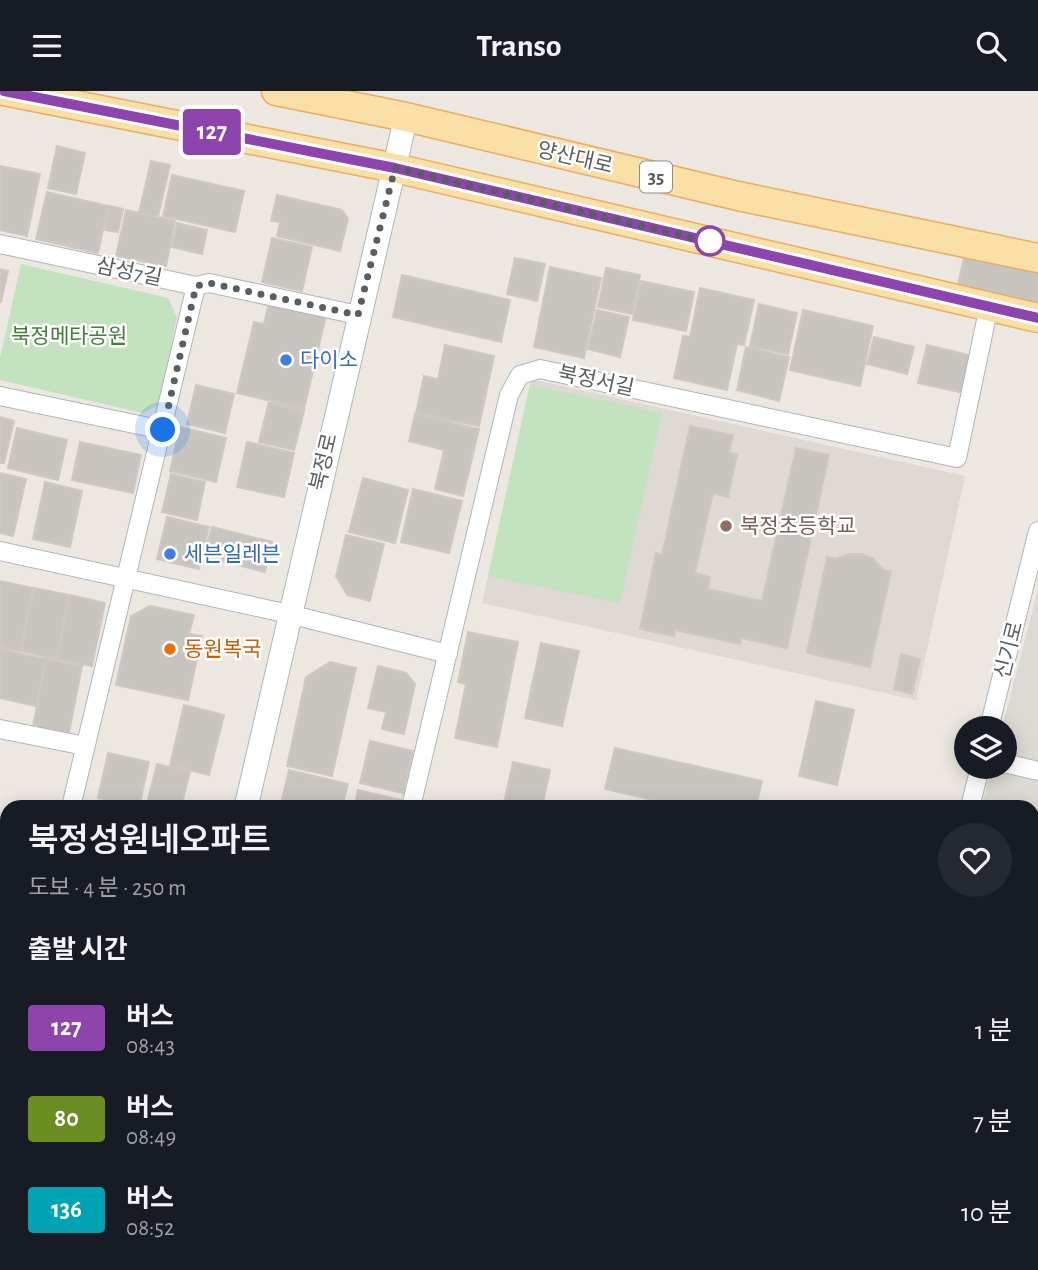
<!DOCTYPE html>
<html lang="ko">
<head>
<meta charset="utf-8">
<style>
  body { margin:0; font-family:"Alegreya Sans","Noto Sans KR",sans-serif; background:#242831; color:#f1f3f6; height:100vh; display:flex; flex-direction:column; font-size:26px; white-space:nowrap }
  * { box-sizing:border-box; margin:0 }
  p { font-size:23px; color:#9ea1a6 }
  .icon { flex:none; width:38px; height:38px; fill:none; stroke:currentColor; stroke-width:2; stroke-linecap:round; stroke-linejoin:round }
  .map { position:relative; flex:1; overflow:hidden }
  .side { position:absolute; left:0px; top:709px; width:1040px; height:471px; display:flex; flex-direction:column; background:#171b24; border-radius:21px 21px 0 0; box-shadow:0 4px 18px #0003 }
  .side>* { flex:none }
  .badge { padding:0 14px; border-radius:5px; font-size:24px; line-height:46px }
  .tools { position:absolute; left:954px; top:625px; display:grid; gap:14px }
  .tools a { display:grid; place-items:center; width:63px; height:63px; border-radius:50%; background:#171b24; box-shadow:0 4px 18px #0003; font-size:35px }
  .you { position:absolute; width:35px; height:35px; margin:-18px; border:5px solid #fff; border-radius:50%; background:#1a73e8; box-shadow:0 0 0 10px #1a73e833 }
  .map>.badge { position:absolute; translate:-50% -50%; box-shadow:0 0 0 4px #fff }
  h2 { padding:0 28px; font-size:26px; line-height:63px }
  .round { display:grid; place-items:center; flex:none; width:74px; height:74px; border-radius:37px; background:#242831 }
  .head { display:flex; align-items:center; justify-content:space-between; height:119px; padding:0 28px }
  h1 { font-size:33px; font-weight:600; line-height:52px }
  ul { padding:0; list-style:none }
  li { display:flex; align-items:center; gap:21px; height:91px; padding:0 28px }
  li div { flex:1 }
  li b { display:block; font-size:26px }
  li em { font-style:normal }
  li .badge { min-width:77px; font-weight:700; text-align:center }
  header { display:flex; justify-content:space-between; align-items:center; height:91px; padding:0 28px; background:#171b24; font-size:32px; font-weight:600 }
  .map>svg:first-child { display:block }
  .industrial { fill:#dddad5 }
  .education { fill:#ded9d2 }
  .green { fill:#c3e2be }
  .building { fill:#c8c5c0; stroke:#d0c8c0; stroke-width:2 }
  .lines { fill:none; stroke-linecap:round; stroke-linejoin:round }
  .minor-casing { stroke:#b1b5b8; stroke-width:20 }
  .tertiary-casing { stroke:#b1b5b8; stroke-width:25 }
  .primary-casing { stroke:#e9ad5d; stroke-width:31 }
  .minor { stroke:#fff; stroke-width:18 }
  .tertiary { stroke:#fff; stroke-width:23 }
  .primary { stroke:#fae0a7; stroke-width:28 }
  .line-casing { stroke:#fff; stroke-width:16 }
  .line { stroke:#8e44ad; stroke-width:10 }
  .walk { stroke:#595e61; stroke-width:7; stroke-dasharray:0 12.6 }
  .stop-dot { fill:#fff; stroke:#8e44ad; stroke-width:3.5 }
  .shop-dot { fill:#3f7fe0; stroke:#fff; stroke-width:2.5 }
  .education-dot { fill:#8d6e63; stroke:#fff; stroke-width:2.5 }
  .food-dot { fill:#e8710a; stroke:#fff; stroke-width:2.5 }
  .labels { text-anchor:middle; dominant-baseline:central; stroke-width:5; stroke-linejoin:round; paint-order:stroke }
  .shield { fill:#fff; stroke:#8b8e90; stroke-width:2 }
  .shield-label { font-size:19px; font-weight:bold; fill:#595e61 }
  .street-label { font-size:21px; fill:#595e61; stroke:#fff }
  .park-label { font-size:21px; fill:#408139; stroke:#fff }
  .shop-label { font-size:21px; fill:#366cbe; stroke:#fff; text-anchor:start }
  .education-label { font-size:21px; fill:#785e54; stroke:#fff; text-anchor:start }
  .food-label { font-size:21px; fill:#c56008; stroke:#fff; text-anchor:start }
</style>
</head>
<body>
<header><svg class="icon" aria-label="menu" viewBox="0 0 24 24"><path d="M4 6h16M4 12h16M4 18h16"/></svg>Transo<svg class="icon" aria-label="search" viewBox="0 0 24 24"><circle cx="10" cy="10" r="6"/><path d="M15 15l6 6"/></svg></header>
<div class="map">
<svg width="1038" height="1179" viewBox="0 0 1038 1179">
  <rect width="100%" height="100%" fill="#ece8e1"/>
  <path class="industrial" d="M1038 498V1179H757L764 1172H1032V716H981L992 676H1004V637H1002Z"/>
  <path class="education" d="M531 288 965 385 916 609 482 512Z"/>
  <path class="green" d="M21 173 168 207 177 226 159 314 142 322 0 289V267Z
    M530 294 662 322 620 512 488 485Z"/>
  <path class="building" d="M57 55 85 62 76 103 48 97Z
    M151 70 170 74 158 126 139 122Z
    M0 75 40 83 27 145 0 139Z
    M172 84 244 100 235 141 163 125Z
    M47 101 108 115 98 162 36 148Z
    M277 104 342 119 348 128 340 160 277 145 280 131 271 130Z
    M110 115 123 118 118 141 105 139Z
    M126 119 175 130 166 175 116 165Z
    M177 132 207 139 202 163 172 156Z
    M272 147 312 156 302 200 262 191Z
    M966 157 1038 172V231L954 212Z
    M515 167 545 173 537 210 507 203Z
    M550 176 601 187 584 267 534 256Z
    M606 177 640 184 632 223 598 216Z
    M0 178 8 180 1 211H0Z
    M402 184 510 209 501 251 393 226Z
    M641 190 694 201 686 240 633 229Z
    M700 197 754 209 744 254 737 253 727 299 674 287 683 245 690 246Z
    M269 211 326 225 304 318 237 302 254 231 264 233Z
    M759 213 797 222 788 263 750 255Z
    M597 219 629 226 620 266 588 258Z
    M803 219 873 235 860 295 790 279Z
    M874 246 914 256 907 283 867 273Z
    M445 254 494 265 479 335 416 322 424 285 438 288Z
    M927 254 973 265 964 302 918 292Z
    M746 256 789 266 779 310 737 299Z
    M196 294 234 303 225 342 187 333Z
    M269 311 304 320 294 359 259 351Z
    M415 323 479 338 463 405 435 398 444 359 409 350Z
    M0 326 14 330 4 372H0Z
    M690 335 733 344 729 362 737 363 728 406 713 402 695 482 710 486 708 498 762 510 796 357 829 364 787 557 741 547 740 553 675 539 674 545 640 538 656 462 662 464Z
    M180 336 226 347 216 391 170 380Z
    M17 337 67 349 58 389 8 377Z
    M80 351 141 364 133 402 72 389Z
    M247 351 294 362 284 406 237 396Z
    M0 382 26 388 13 445 0 442Z
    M171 383 205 391 197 429 162 421Z
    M363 387 408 399 395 452 349 441Z
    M45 391 82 400 70 456 33 448Z
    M413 398 462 410 449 462 401 451Z
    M167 426 209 436 199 478 157 468Z
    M212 436 272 451 265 481 204 465Z
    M346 444 384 453 370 510 347 504 336 485Z
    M849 463H862L874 468 883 479 891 480 870 576 807 562 827 466 836 468Z
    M0 490 33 497 20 560 0 556Z
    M34 497 69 504 56 568 21 560Z
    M70 504 105 512 92 575 57 568Z
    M150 515 194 524 189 543 202 545 188 609 116 594 131 525Z
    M468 541 518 551 497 656 455 647 466 593 458 591Z
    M541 552 579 560 562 635 525 627Z
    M0 558 46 568 36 615 0 607Z
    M901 563 920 568 912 603 894 598Z
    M46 568 82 575 69 642 33 635Z
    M330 571 356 577 332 685 287 675 306 586Z
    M378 575 406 582 415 593 404 643 382 638 386 621 368 617Z
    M816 610 854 619 837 694 799 685Z
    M184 614 224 624 209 684 170 674Z
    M370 650 413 660 403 702 360 692Z
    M615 657 762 690 756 716H684L605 698Z
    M108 662 149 671 139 716 98 707Z
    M513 671 550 679 542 716H503Z
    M157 673 190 681 181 716H146Z
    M289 679 348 693 342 716H280Z
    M358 699 401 709 400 716H354Z
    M0 727 7 728V794L0 793Z
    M0 867 7 869V935L6 939 0 945Z
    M0 1124 7 1125V1159L0 1157Z
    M0 1162 7 1164V1172H37L36 1179H0Z
    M59 1172H191L192 1179H57Z
    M273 1172H316L317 1175 274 1179Z"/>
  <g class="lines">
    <defs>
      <path id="minor" d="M0 153 196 195 209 192 358 224
        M0 305 163 339
        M0 460 289 523 448 563
        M989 637 1038 440
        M0 638 85 655
        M1004 672 1038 680
        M71 716 196 195
        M411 716 509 304 520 284 540 278 957 367 989 215
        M970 716 980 676
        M0 817 7 819
        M0 1012 7 983
        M403 1172 404 1179
        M734 1179 742 1172"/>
      <path id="tertiary" d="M246 716 406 26
        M0 995 7 996
        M237 1172 238 1179"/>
      <path id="primary" d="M4 0 395 77 1038 227
        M276 0 406 26 738 105 1038 167"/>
    </defs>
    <use href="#minor" class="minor-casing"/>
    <use href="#tertiary" class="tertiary-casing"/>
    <use href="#primary" class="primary-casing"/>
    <use href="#minor" class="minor"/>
    <use href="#tertiary" class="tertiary"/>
    <use href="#primary" class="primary"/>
  </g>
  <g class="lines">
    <defs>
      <path id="line" d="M4 0 395 77 1038 227"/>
    </defs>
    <use href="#line" class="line-casing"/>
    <use href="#line" class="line"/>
    <path class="walk" d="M163 339 196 195 209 192 358 224 395 77 719 153 710 150"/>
  </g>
  <circle class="stop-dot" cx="710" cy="150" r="14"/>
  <g class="shop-dot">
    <circle cx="286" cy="269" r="7"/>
    <circle cx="170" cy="463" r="7"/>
  </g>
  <circle class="education-dot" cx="726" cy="435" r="7"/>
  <circle class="food-dot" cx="170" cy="558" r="7"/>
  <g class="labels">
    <rect class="shield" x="640" y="70.5" width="32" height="31" rx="5"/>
    <g class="shield-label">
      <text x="656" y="86">35</text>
    </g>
    <g class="street-label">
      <text transform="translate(575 67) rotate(13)">양산대로</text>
      <text transform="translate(129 181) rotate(12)">삼성7길</text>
      <text transform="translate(596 290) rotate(12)">북정서길</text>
      <text transform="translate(324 371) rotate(-77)">북정로</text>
      <text transform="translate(1009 559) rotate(-76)">신기로</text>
    </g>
    <g class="park-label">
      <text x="69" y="245">북정메타공원</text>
    </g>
    <g class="shop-label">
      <text x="300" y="269">다이소</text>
      <text x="184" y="463">세븐일레븐</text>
    </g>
    <g class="education-label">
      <text x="740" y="435">북정초등학교</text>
    </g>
    <g class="food-label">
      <text x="184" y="558">동원복국</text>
    </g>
  </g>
</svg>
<div class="tools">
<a><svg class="icon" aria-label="layers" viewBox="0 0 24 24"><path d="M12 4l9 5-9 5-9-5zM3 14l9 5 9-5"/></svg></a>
</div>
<div class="you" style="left:163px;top:339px"></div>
<b class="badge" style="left:212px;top:41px;background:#8e44ad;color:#fff">127</b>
<section class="side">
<div class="head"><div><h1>북정성원네오파트</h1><p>도보 · 4 분 · 250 m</p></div><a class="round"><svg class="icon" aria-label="heart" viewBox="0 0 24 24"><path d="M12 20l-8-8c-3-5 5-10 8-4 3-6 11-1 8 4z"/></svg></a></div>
<h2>출발 시간</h2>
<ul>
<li><span class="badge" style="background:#8e44ad;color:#fff">127</span><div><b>버스</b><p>08:43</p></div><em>1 분</em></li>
<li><span class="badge" style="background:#6b8e23;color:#fff">80</span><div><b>버스</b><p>08:49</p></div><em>7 분</em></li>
<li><span class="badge" style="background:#00a3b4;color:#fff">136</span><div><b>버스</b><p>08:52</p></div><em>10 분</em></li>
</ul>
</section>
</div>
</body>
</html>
